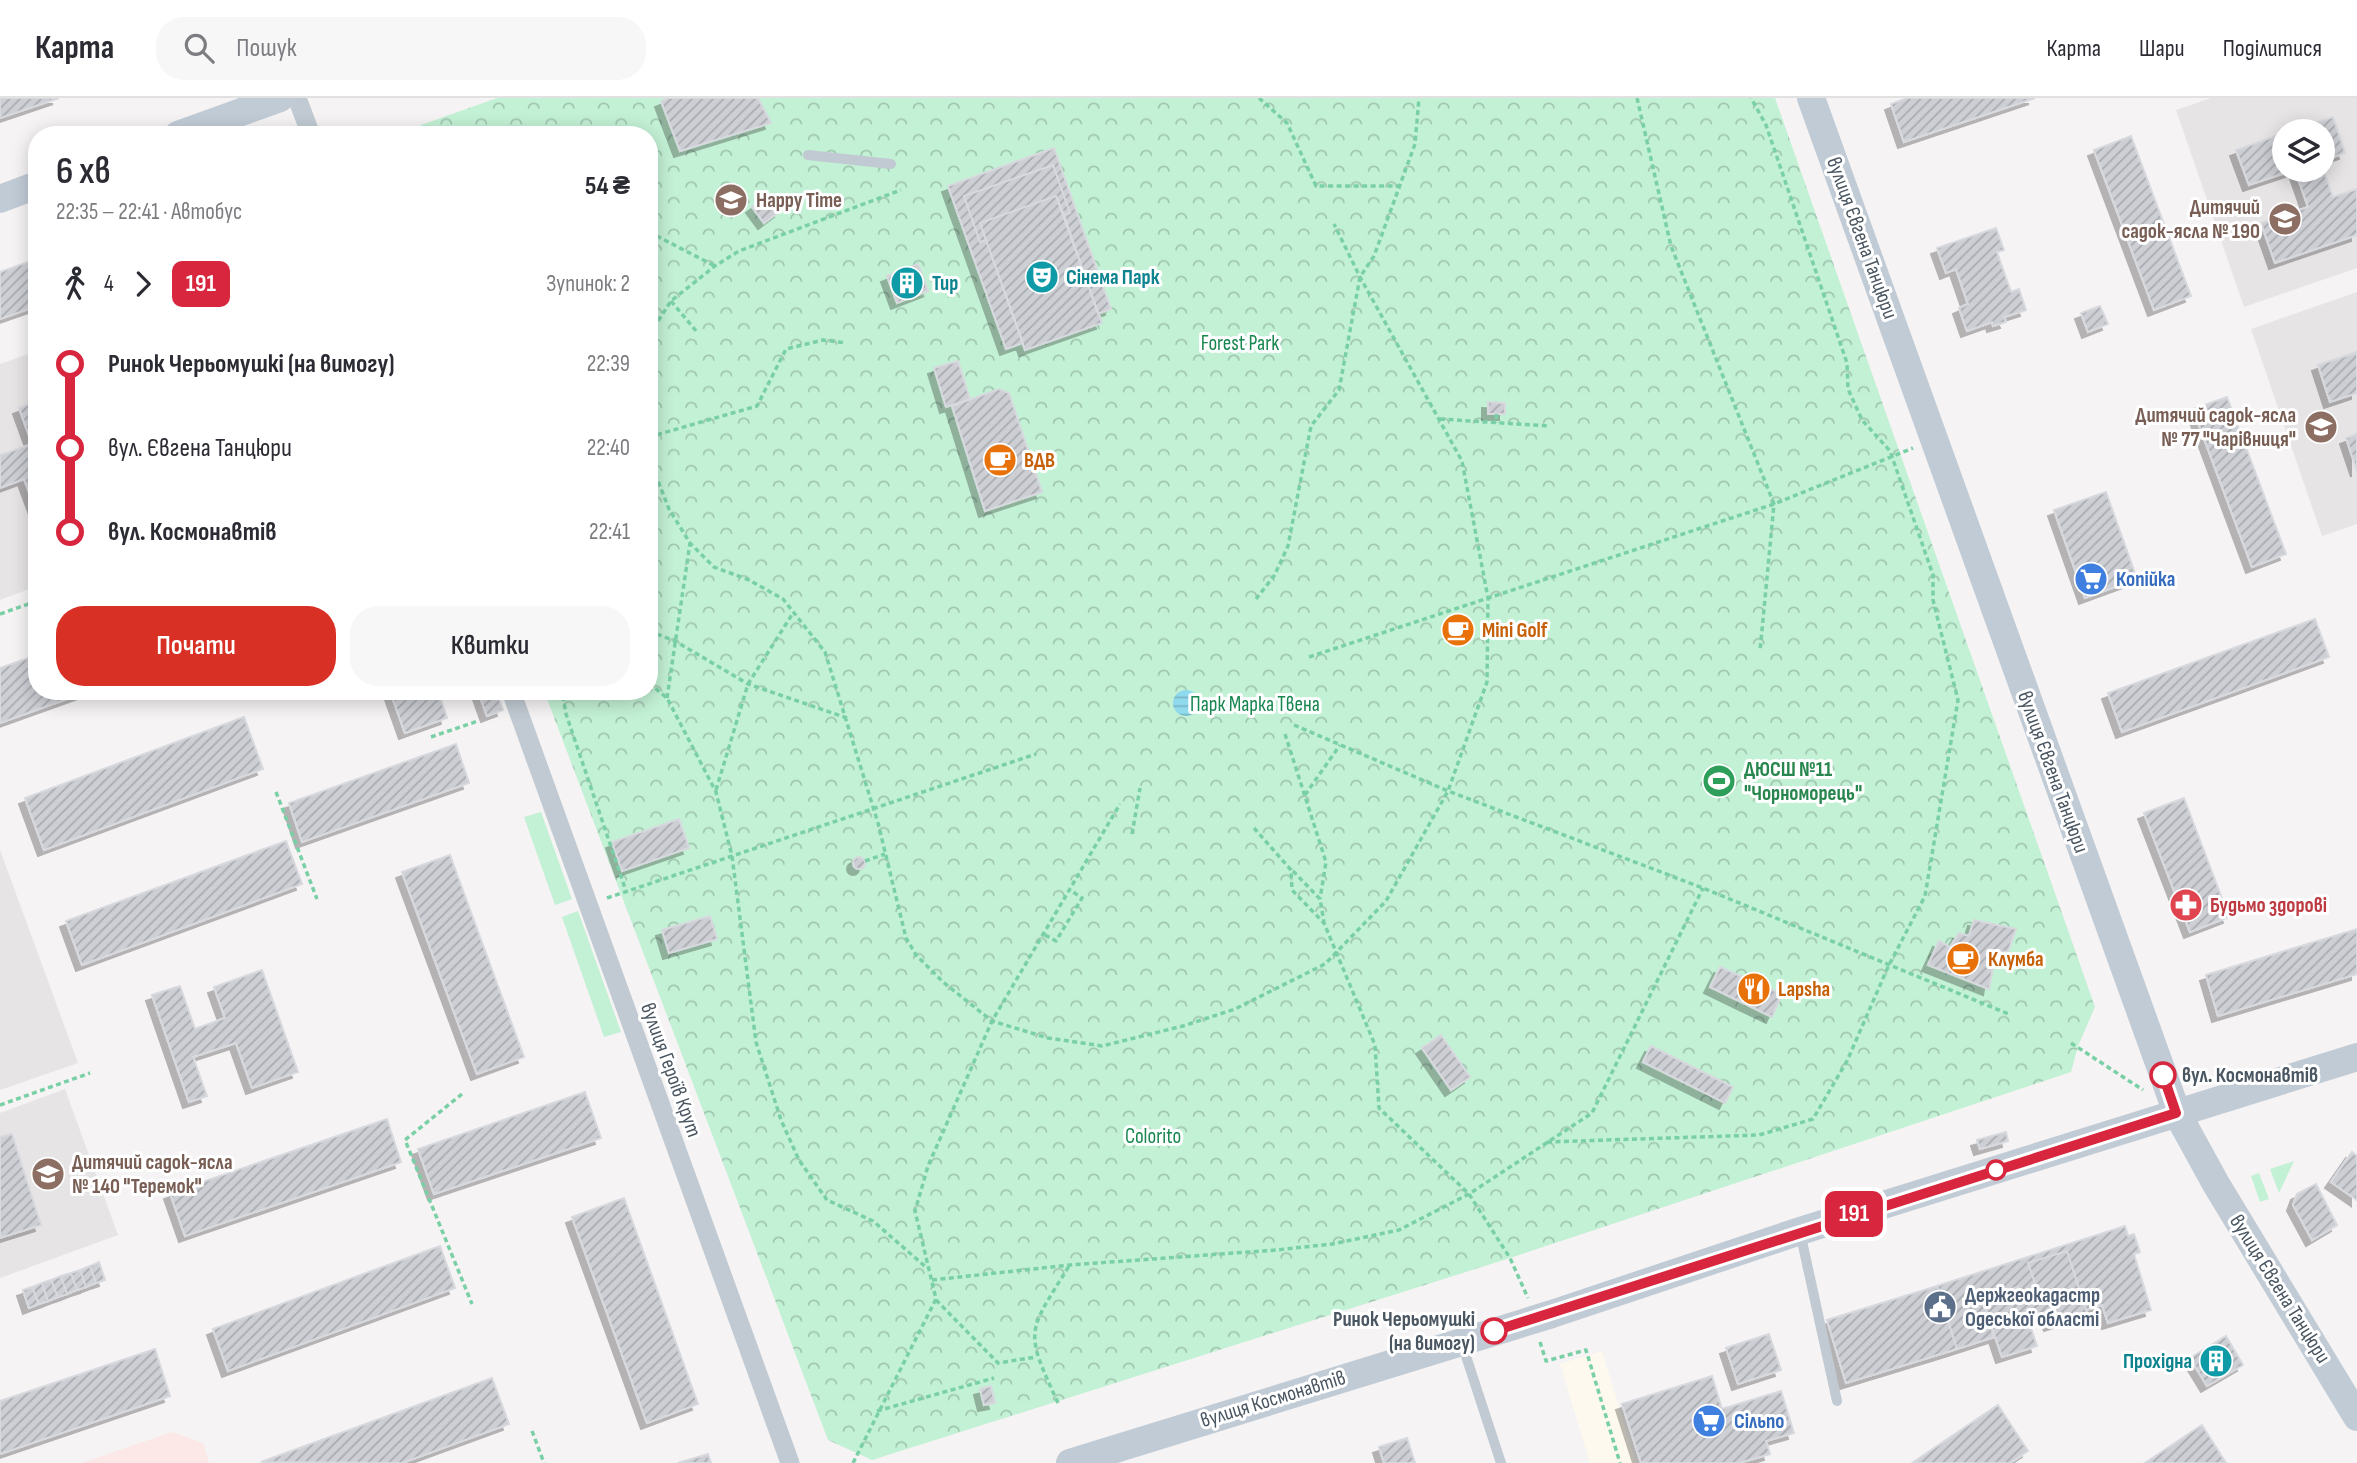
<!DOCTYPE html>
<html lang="uk">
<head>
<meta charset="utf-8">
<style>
  body { margin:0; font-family:"Sofia Sans Condensed",sans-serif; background:#f7f7f7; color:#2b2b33; height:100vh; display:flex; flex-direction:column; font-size:26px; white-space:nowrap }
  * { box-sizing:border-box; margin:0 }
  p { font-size:23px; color:#7c7c81 }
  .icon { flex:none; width:38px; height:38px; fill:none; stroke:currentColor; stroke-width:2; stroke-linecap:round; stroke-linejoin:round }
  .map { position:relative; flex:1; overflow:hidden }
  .side { position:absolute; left:28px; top:28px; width:630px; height:574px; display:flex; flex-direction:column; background:#fff; border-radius:28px; box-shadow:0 4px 18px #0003 }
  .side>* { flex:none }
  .badge { padding:0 14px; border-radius:10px; font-size:24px; line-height:46px }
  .fabs { position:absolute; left:2272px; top:21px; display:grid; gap:14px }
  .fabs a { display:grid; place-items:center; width:63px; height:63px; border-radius:50%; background:#fff; box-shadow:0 4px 18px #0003; font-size:35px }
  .map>.badge { position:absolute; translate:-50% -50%; box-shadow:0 0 0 4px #fff }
  .legs { display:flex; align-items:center; gap:10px; height:77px; padding:0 28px; font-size:23px }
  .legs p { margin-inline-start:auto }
  .overview { display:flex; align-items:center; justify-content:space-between; height:119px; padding:0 28px }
  h1 { font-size:38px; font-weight:600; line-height:52px }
  .cta { display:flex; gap:14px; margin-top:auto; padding:14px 28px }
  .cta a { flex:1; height:80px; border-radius:28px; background:#d93025; color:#fff; font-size:28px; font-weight:600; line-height:80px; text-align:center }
  .cta a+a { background:#f7f7f7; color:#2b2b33 }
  ul { padding:0 28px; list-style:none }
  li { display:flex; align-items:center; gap:24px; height:84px; font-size:26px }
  li i { display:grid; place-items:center; width:10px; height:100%; margin:0 9px; background:currentColor }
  li i::after { content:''; width:18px; height:18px; margin:-9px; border:5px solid; border-radius:50%; background:#fff }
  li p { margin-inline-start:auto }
  li:first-child i { background:linear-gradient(#0000 50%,currentColor 0) }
  li:last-child i { background:linear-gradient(currentColor 50%,#0000 0) }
  header { display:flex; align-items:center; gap:42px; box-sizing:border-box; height:98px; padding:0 35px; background:#fff; border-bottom:2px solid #e1e1e2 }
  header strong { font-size:33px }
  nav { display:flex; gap:38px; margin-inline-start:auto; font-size:24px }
  .search { width:490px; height:63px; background:#f7f7f7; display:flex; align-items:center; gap:18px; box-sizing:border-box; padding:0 24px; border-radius:28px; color:#7c7c81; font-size:26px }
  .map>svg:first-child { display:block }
  .commercial { fill:#fdf9ef }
  .education { fill:#e6e4e5; fill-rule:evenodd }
  .medical { fill:#fce8e6 }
  .green { fill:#c3f1d5 }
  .forest { fill:url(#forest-crowns) }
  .water { fill:url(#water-rules) }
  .building { fill:url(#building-hatch); stroke:#d7d9de; stroke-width:2; filter:url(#shadow) }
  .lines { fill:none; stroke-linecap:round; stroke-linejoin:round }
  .path { stroke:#7ad0a6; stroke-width:3.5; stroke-dasharray:5 3.5; stroke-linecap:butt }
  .lane { stroke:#c1cad2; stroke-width:10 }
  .street { stroke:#c1cad2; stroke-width:19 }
  .secondary { stroke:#c1cbd6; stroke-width:28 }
  .line-1-casing { stroke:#fff; stroke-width:16 }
  .line-1 { stroke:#d7263d; stroke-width:10 }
  .stop-1-dot { fill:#fff; stroke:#d7263d; stroke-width:3.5 }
  .labels { text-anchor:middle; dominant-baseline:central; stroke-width:6; stroke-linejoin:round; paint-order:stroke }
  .education-label { font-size:21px; font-weight:bold; fill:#785e54; stroke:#fff; text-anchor:start }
  .street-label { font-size:21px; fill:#4a5661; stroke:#fff }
  .culture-label { font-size:21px; font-weight:bold; fill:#0d838f; stroke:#fff; text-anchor:start }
  .park-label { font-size:21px; fill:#17864f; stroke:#fff }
  .food-label { font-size:21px; font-weight:bold; fill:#c56008; stroke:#fff; text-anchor:start }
  .shop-label { font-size:21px; font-weight:bold; fill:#366cbe; stroke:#fff; text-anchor:start }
  .leisure-label { font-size:21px; font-weight:bold; fill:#27864d; stroke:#fff; text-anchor:start }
  .health-label { font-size:21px; font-weight:bold; fill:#be3a42; stroke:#fff; text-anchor:start }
  .stop-label { font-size:21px; font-weight:bold; fill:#4a5661; stroke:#fff; text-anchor:start }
  .service-label { font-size:21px; font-weight:bold; fill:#4e5e75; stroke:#fff; text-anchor:start }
</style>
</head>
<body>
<header>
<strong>Карта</strong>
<div class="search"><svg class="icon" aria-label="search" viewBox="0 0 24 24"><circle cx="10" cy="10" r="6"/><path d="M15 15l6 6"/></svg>Пошук</div>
<nav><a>Карта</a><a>Шари</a><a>Поділитися</a></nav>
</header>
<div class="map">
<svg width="2357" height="1365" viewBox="0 0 2357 1365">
  <defs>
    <pattern id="forest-crowns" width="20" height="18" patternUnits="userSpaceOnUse" patternTransform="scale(1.75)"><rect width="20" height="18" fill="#c3f1d5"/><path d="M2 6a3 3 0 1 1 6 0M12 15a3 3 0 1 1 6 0" fill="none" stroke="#a0c6b0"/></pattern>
    <pattern id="water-rules" width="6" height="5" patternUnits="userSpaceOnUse" patternTransform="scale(1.75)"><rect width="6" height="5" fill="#90daee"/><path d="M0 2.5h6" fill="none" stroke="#78b4c4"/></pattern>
    <pattern id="building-hatch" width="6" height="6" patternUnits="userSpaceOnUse" patternTransform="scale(1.75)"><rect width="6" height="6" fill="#cdcfd5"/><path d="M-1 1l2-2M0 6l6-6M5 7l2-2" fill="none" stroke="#a8abb0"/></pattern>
    <filter id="shadow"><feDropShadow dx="-6" dy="6" stdDeviation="0" flood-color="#0004"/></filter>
  </defs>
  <rect width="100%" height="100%" fill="#f5f3f3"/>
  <path class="commercial" d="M1602 1253 1636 1365H1590L1560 1266Z"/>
  <path class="education" d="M2211 0H2357V170L2244 209 2176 12ZM2284 33H2322V72H2284Z
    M2357 194V426L2322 438 2251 231Z
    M37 253V488L0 502V266Z
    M0 752 78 965 0 992Z
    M65 991 118 1137 0 1180V1015Z"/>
  <path class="medical" d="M172 1334 203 1345 209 1365H82Z"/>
  <path class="green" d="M541 714 572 801 555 807 524 719Z
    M578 813 621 934 604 939 562 819Z
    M2294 1063 2279 1095 2270 1071Z
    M2259 1075 2269 1101 2260 1104 2251 1078Z"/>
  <path class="forest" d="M497 0H1775L2095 909 2078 948 2071 974 1510 1160 872 1362 828 1342 544 593H649V37H416L421 27Z"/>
  <path class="water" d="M1173 605a13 13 0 1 1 26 0a13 13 0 1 1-26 0Z"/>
  <path class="building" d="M0 0H59L0 20Z
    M669 0H758L771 25 680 53 661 3Z
    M1907 0H2035L1904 44 1891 6Z
    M2333 19 2345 55 2322 63V33H2290Z
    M2284 35V72H2294L2249 87 2236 52Z
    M2131 38 2191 198 2154 212 2094 52Z
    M1054 50 1111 211 1098 216 1064 117 1070 115 1053 67 964 98 980 144 986 142 1023 245 1006 251 948 88Z
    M1053 67 1070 115 1064 117 1056 98 980 125 986 142 980 144 964 98Z
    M2322 68 2333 99 2357 91V137L2275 165 2261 125 2308 109 2295 72H2322Z
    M768 97 780 113 764 125 752 109Z
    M1056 98 1102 225 1025 252 980 125Z
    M1996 130 2004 152 1997 154 2011 194 2019 191 2026 212 2004 219 2006 224 1993 228 1992 224 1967 233 1959 210 1968 206 1956 171 1946 175 1937 150Z
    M37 161V208L0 221V174Z
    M918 166 928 193 897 205 887 178Z
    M2100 208 2108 226 2088 234 2081 215Z
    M2357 254V295L2330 304 2318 267Z
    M958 263 970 301 946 309 934 270Z
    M999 291 1009 295 1042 394 985 413 952 308Z
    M2227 299 2286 456 2252 469 2193 311Z
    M37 303V416L24 381 0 390V357L32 346 19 310Z
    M1488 304 1505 305V316H1488Z
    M2357 336V373L2346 340Z
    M2106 394 2137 481 2085 500 2054 412Z
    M2315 521 2329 559 2122 634 2108 595Z
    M37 557V593H89L0 625V570Z
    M390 593H438L447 620 405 635Z
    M478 593H496L503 612 487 618Z
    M244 619 263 671 44 752 25 700Z
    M456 646 469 685 302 744 289 705Z
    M2184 700 2229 819 2190 834 2144 715Z
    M679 721 689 750 622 773 612 744Z
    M286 743 302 786 82 867 66 823Z
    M450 757 524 959 477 976 402 774Z
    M853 765a6 6 0 1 1 12 0a6 6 0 1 1-12 0Z
    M710 818 717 841 669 855 662 832Z
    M1974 822 2016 831 2008 854 1996 853 1989 891 1928 867 1939 843 1950 849 1959 835 1969 838Z
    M2357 831V876L2218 918 2206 877Z
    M1720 869 1782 896 1772 919 1710 889Z
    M262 872 298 974 252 990 236 945 193 959 207 998 189 1004 152 897 180 888 195 931 225 920 214 889Z
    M1441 937 1470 979 1451 992 1422 950Z
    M1651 948 1733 989 1725 1005 1643 964Z
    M585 994 601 1040 434 1096 418 1051Z
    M387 1021 401 1064 185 1138 170 1095Z
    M2006 1034 2008 1043 1980 1051 1977 1042Z
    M12 1036 41 1127 0 1140V1039Z
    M2352 1054 2357 1058V1102L2331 1084Z
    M2316 1086 2337 1127 2312 1142 2293 1107 2297 1096Z
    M624 1100 698 1306 647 1325 572 1119Z
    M2125 1128 2128 1138 2134 1136 2140 1154 2134 1156 2151 1212 2108 1225 2102 1207 2086 1212 2067 1153 2028 1165 2038 1194 2021 1199 2018 1189 1982 1200 1994 1239 1957 1251 1937 1188Z
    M440 1148 455 1190 228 1273 213 1231Z
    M2067 1153 2087 1215 2050 1227 2047 1218 2029 1224 2037 1248 2002 1259 1982 1200 2018 1189 2021 1199 2038 1194 2028 1165Z
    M99 1164 105 1182 96 1185 90 1168Z
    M90 1168 96 1185 86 1189 80 1172Z
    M80 1172 86 1189 77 1192 71 1175Z
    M71 1175 77 1192 67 1196 61 1178Z
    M61 1178 67 1196 58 1199 51 1182Z
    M51 1182 58 1199 48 1203 42 1185Z
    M42 1185 48 1203 39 1206 32 1189Z
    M1937 1188 1957 1251 1846 1285 1827 1222Z
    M32 1189 39 1206 29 1210 23 1192Z
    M1769 1236 1781 1272 1738 1286 1726 1250Z
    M2226 1238 2243 1267 2207 1288 2190 1260Z
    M155 1251 170 1298 0 1356V1303Z
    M1712 1278 1722 1311 1781 1293 1794 1335 1766 1343 1770 1356 1739 1365H1641L1622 1306Z
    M492 1280 509 1326 402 1365 261 1364Z
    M991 1288 995 1305 984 1307 980 1291Z
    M1998 1307 2028 1353 2010 1365H1912Z
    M2202 1327 2226 1365H2145Z
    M1407 1340 1415 1365H1384L1379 1349Z
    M708 1356 711 1365H678Z"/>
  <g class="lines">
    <path class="path" d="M1259 0 1287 25 1316 88H1399
      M1637 0 1671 148 1774 406 1760 553
      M574 32 576 37
      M649 134 715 168
      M671 203 697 234
      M649 237 671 203 715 168 739 153 901 92
      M1496 316 1497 325
      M1440 321 1549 328
      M649 339 757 308 786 251 823 242 846 245
      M649 360 669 411 690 445 714 469 749 482 783 501 825 554 878 725 906 840 916 857 943 884 992 923 1048 940 1102 948 1183 928 1235 911 1325 866 1386 803 1448 693 1487 584 1488 500 1462 363 1360 179 1334 126
      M1256 501 1274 478 1288 448 1311 328 1339 292 1360 179 1374 158 1415 46 1419 0
      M0 516 37 503
      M649 533 675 543 748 586 847 620
      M1309 559 1774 406 1913 350
      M649 585 667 600 716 694 732 758 756 944 781 1022 799 1062 827 1102 873 1123 927 1170
      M561 593 563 598 565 593
      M563 598 566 616 626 793
      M667 600 690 445
      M1294 627 1448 693 1703 790 2011 917
      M1285 636 1326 764 1320 801
      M431 639 478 623
      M716 692 748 586 793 515
      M276 694 317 801
      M1305 697 1340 647
      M1254 730 1291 772 1292 792 1324 825 1375 947 1379 1010 1469 1096 1510 1160 1528 1200
      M1132 736 1140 690
      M865 763 885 756
      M1293 773 1320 801 1324 824
      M607 800 1036 656
      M1045 837 1056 843 1082 800 1070 792
      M2071 945 2143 992
      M462 996 405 1042 472 1206
      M0 1007 90 975
      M1547 1044 1759 1037 1813 1021 1847 963 1888 869 1925 798 1958 602 1933 502V477L1890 353 1862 322 1848 291 1847 265 1766 27 1751 0
      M932 1182 1070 1167 1276 1152 1332 1146 1399 1132 1469 1096 1592 1015 1703 790
      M936 1202 998 1265 1036 1259
      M1540 1244 1546 1263 1586 1252 1620 1365
      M1058 1305C1024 1231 1027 1236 1069 1168
      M877 1313 994 1280
      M532 1333 544 1365
      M853 1365 936 1201 915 1113 928 1068 992 923 1120 706"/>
    <path class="lane" d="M808 57 891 66
      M1800 1134 1837 1303
      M1462 1246 1501 1365"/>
    <path class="street" d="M297 0 311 37
      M511 593 790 1365"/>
    <path class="secondary" d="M1811 0 2177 1015 2216 1086 2357 1319
      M178 37 280 0
      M0 101 37 87
      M1070 1365 1552 1216 1800 1133 2357 959"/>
  </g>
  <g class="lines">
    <defs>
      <path id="line-1" d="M1494 1233 2176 1015 2163 977"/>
    </defs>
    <use href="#line-1" class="line-1-casing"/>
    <use href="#line-1" class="line-1"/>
  </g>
  <defs>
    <symbol id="school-disc" viewBox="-11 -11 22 22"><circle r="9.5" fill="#8d6e63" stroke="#fff"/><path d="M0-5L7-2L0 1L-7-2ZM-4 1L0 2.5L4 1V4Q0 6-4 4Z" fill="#fff"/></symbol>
    <symbol id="theatre-disc" viewBox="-11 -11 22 22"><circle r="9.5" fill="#0f9aa8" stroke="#fff"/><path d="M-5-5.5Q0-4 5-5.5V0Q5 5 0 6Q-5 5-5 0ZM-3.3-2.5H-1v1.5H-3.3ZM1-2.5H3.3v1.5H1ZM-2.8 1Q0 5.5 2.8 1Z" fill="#fff"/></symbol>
    <symbol id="building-disc" viewBox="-11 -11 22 22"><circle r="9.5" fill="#0f9aa8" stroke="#fff"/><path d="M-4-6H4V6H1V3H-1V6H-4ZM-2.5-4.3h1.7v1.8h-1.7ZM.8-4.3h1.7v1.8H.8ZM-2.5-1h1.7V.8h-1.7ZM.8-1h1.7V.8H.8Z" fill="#fff"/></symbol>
    <symbol id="cafe-disc" viewBox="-11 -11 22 22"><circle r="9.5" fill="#e8710a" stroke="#fff"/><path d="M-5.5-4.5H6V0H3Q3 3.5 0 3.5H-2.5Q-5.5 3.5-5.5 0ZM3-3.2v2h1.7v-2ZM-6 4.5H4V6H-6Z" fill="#fff"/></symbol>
    <symbol id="supermarket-disc" viewBox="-11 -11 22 22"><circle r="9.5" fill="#3f7fe0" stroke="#fff"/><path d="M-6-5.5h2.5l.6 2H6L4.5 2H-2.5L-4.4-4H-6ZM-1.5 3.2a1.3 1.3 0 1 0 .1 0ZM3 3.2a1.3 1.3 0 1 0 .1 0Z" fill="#fff"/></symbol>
    <symbol id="stadium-disc" viewBox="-11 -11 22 22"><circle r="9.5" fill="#2e9e5b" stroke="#fff"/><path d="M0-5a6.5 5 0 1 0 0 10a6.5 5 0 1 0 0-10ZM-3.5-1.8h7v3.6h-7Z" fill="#fff"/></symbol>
    <symbol id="pharmacy-disc" viewBox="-11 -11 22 22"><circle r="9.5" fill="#e0444e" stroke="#fff"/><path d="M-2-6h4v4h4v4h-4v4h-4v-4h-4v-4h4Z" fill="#fff"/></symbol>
    <symbol id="restaurant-disc" viewBox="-11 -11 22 22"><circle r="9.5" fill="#e8710a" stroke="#fff"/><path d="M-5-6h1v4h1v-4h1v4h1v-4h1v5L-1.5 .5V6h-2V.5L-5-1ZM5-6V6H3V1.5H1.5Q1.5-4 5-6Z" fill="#fff"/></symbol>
    <symbol id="civic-disc" viewBox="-11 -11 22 22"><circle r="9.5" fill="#5c6f8a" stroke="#fff"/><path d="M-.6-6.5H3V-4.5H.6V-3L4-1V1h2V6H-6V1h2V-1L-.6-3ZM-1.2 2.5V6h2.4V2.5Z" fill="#fff"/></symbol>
  </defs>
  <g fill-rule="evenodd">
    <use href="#school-disc" x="712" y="83" width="38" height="38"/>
    <use href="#school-disc" x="2266" y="102" width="38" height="38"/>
    <use href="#theatre-disc" x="1023" y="160" width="38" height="38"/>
    <use href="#building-disc" x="888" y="166" width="38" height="38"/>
    <use href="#school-disc" x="2302" y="310" width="38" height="38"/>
    <use href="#cafe-disc" x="981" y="343" width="38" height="38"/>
    <use href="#supermarket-disc" x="2072" y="462" width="38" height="38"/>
    <use href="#cafe-disc" x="1439" y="513" width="38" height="38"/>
    <use href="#stadium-disc" x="1700" y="664" width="38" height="38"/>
    <use href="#pharmacy-disc" x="2167" y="788" width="38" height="38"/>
    <use href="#cafe-disc" x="1944" y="842" width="38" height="38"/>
    <use href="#restaurant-disc" x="1735" y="872" width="38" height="38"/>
    <use href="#school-disc" x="29" y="1057" width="38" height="38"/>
    <use href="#civic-disc" x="1921" y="1190" width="38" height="38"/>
    <use href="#building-disc" x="2197" y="1244" width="38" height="38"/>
    <use href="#supermarket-disc" x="1690" y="1304" width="38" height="38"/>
  </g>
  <g class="stop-1-dot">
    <circle cx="2163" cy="977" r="12"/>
    <circle cx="1996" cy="1072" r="9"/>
    <circle cx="1494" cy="1233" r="12"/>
  </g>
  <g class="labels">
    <g class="education-label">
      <text x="756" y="102">Happy Time</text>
      <text x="2260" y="109" text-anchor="end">Дитячий<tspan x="2260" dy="24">садок-ясла № 190</tspan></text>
      <text x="2296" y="317" text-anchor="end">Дитячий садок-ясла<tspan x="2296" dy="24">№ 77 "Чарівниця"</tspan></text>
      <text x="72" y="1064">Дитячий садок-ясла<tspan x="72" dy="24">№ 140 "Теремок"</tspan></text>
    </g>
    <g class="street-label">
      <text transform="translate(1862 140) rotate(70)">вулиця Євгена Танцюри</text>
      <text transform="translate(2053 674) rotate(70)">вулиця Євгена Танцюри</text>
      <text transform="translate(671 972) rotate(70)">вулиця Героїв Крут</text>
      <text transform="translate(2280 1191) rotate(58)">вулиця Євгена Танцюри</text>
      <text transform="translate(1273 1301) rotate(-17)">вулиця Космонавтів</text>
    </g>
    <g class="culture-label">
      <text x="1066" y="179">Сінема Парк</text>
      <text x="932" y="185">Тир</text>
      <text x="2192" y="1263" text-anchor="end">Прохідна</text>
    </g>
    <g class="park-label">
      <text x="1240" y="245">Forest Park</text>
      <text x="1255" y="606">Парк Марка Твена</text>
      <text x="1153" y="1038">Colorito</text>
    </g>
    <g class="food-label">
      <text x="1024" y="362">ВДВ</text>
      <text x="1482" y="532">Mini Golf</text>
      <text x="1988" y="861">Клумба</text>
      <text x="1778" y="891">Lapsha</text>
    </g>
    <g class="shop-label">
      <text x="2116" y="481">Копійка</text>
      <text x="1734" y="1323">Сільпо</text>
    </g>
    <g class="leisure-label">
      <text x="1744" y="671">ДЮСШ №11<tspan x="1744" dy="24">"Чорноморець"</tspan></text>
    </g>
    <g class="health-label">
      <text x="2210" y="807">Будьмо здорові</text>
    </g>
    <g class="stop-label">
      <text x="2182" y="977">вул. Космонавтiв</text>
      <text x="1475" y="1221" text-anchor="end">Ринок Черьомушкі<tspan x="1475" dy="24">(на вимогу)</tspan></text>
    </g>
    <g class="service-label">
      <text x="1965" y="1197">Держгеокадастр<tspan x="1965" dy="24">Одеської області</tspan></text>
    </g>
  </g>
</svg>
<div class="fabs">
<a><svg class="icon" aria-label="layers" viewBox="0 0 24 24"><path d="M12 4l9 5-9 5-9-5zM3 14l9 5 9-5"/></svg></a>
</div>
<b class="badge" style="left:1854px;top:1116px;background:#d7263d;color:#fff">191</b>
<section class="side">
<div class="overview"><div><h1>6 хв</h1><p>22:35 – 22:41 · Автобус</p></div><b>54 ₴</b></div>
<div class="legs"><svg class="icon" aria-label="walk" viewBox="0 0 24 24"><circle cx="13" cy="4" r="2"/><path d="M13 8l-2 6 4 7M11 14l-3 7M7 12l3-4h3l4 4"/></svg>4<svg class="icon" aria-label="forward" viewBox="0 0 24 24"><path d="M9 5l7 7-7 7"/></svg><b class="badge" style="background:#d7263d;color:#fff">191</b><p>Зупинок: 2</p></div>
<ul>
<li><i style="color:#d7263d"></i><b>Ринок Черьомушкі (на вимогу)</b><p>22:39</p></li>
<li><i style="color:#d7263d"></i><span>вул. Євгена Танцюри</span><p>22:40</p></li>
<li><i style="color:#d7263d"></i><b>вул. Космонавтiв</b><p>22:41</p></li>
</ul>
<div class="cta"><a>Почати</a><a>Квитки</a></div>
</section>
</div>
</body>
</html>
